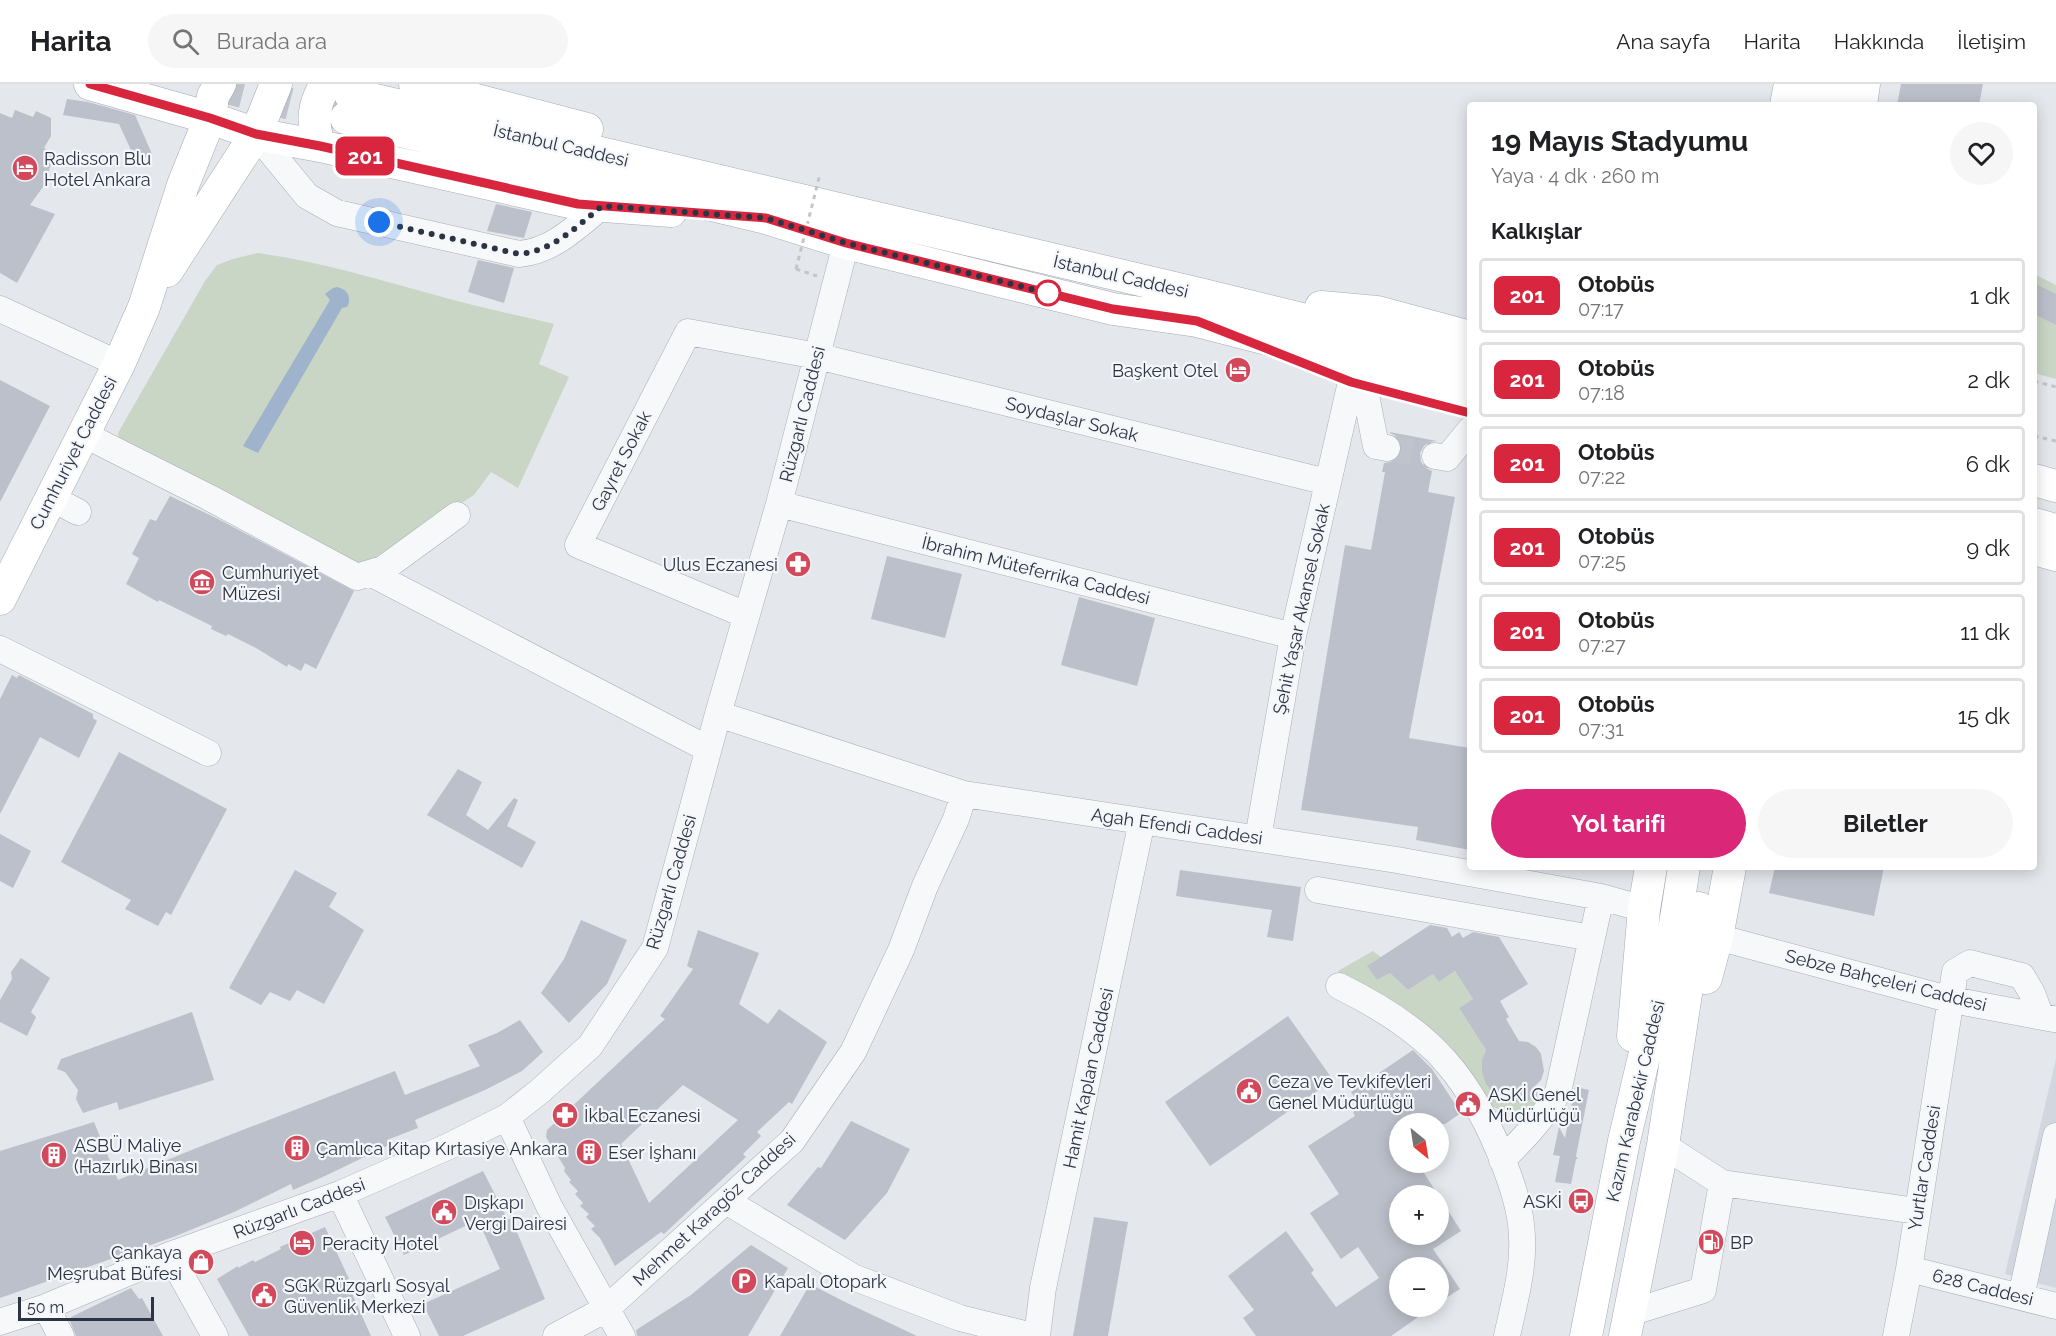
<!DOCTYPE html>
<html lang="tr">
<head>
<meta charset="utf-8">
<style>
  body { margin:0; font-family:Raleway,sans-serif; background:#f6f6f6; color:#202124; height:100vh; display:flex; flex-direction:column; font-size:22px; white-space:nowrap }
  * { box-sizing:border-box; margin:0 }
  p { font-size:20px; color:#757577 }
  .icon { flex:none; width:33px; height:33px; fill:none; stroke:currentColor; stroke-width:2; stroke-linecap:round; stroke-linejoin:round }
  .map { position:relative; flex:1; overflow:hidden }
  .side { position:absolute; left:1467px; top:18px; width:570px; height:768px; display:flex; flex-direction:column; background:#fff; border-radius:6px; box-shadow:0 3px 15px #0003 }
  .side>* { flex:none }
  .badge { padding:0 12px; border-radius:9px; font-size:21px; line-height:39px }
  .needle { width:39px; rotate:150deg }
  .fabs { position:absolute; left:1389px; top:1029px; display:grid; gap:12px }
  .fabs a { display:grid; place-items:center; width:60px; height:60px; border-radius:50%; background:#fff; box-shadow:0 3px 15px #0003; font-size:30px }
  .scale { position:absolute; left:18px; bottom:15px; width:136px; box-sizing:border-box; padding-left:6px; border:3px solid #2b3445; border-top:0; font-size:16px; line-height:21px; white-space:nowrap; color:#2b3445; -webkit-text-stroke:4px #f4f6f9; paint-order:stroke }
  .you { position:absolute; width:30px; height:30px; margin:-15px; border:4px solid #fff; border-radius:50%; background:#1a73e8; box-shadow:0 0 0 9px #1a73e833 }
  .map>.badge { position:absolute; translate:-50% -50%; box-shadow:0 0 0 3px #fff }
  h2 { padding:0 24px; font-size:22px; line-height:54px }
  .round { display:grid; place-items:center; flex:none; width:63px; height:63px; border-radius:32px; background:#f6f6f6 }
  .overview { display:flex; align-items:center; justify-content:space-between; height:102px; padding:0 24px }
  h1 { font-size:28px; font-weight:700; line-height:45px }
  .action { display:flex; gap:12px; margin-top:auto; padding:12px 24px }
  .action a { flex:1; height:69px; border-radius:36px; background:#db2777; color:#fff; font-size:24px; font-weight:700; line-height:69px; text-align:center }
  .action a+a { background:#f6f6f6; color:#202124 }
  ul { padding:0; list-style:none }
  li { display:flex; align-items:center; gap:18px; height:75px; margin:0 12px 9px; padding:0 12px; border:3px solid #e0e0e0; border-radius:6px }
  li div { flex:1 }
  li b { display:block; font-size:22px }
  li em { font-style:normal }
  li .badge { min-width:66px; font-weight:700; text-align:center }
  header { display:flex; align-items:center; gap:36px; box-sizing:border-box; height:84px; padding:0 30px; background:#fff; border-bottom:2px solid #e0e0e0 }
  header strong { font-size:28px }
  nav { display:flex; gap:33px; margin-inline-start:auto; font-size:21px }
  .search { width:420px; height:54px; background:#f6f6f6; display:flex; align-items:center; gap:15px; box-sizing:border-box; padding:0 21px; border-radius:33px; color:#757577; font-size:22px }
  .map>svg:first-child { display:block }
  .built { fill:#d2d6de }
  .green { fill:#c9d6c5 }
  .water { fill:#9fb4cc }
  .building { fill:#bbc0ca; fill-rule:evenodd }
  .lines { fill:none; stroke-linecap:round; stroke-linejoin:round }
  .minor-tunnel { stroke:#bfc3cb; stroke-width:26; stroke-dasharray:26 13; stroke-linecap:butt }
  .major-tunnel { stroke:#bfc3cb; stroke-width:32; stroke-dasharray:32 16; stroke-linecap:butt }
  .minor-casing { stroke:#a9aeb7; stroke-width:27 }
  .major-casing { stroke:#a3abb8; stroke-width:33 }
  .path { stroke:#c2c5cb; stroke-width:3; stroke-dasharray:4.5 4.5; stroke-linecap:butt }
  .minor { stroke:#f7f8fa; stroke-width:26 }
  .major { stroke:#fff; stroke-width:32 }
  .path-bridge { stroke:#c2c5cb; stroke-width:3; stroke-dasharray:4.5 4.5; stroke-linecap:butt }
  .line-casing { stroke:#fff; stroke-width:14 }
  .line { stroke:#d7263d; stroke-width:9 }
  .walk { stroke:#2b3445; stroke-width:6; stroke-dasharray:0 10.8 }
  .stop-dot { fill:#fff; stroke:#d7263d; stroke-width:3 }
  .labels { text-anchor:middle; dominant-baseline:central; stroke-width:4.5; stroke-linejoin:round; paint-order:stroke }
  .street-label { font-size:18px; fill:#2b3445; stroke:#f4f6f9 }
  .poi-label { font-size:18px; fill:#2b3445; stroke:#f4f6f9; text-anchor:start }
</style>
</head>
<body>
<header>
<strong>Harita</strong>
<div class="search"><svg class="icon" aria-label="search" viewBox="0 0 24 24"><circle cx="10" cy="10" r="6"/><path d="M15 15l6 6"/></svg>Burada ara</div>
<nav><a>Ana sayfa</a><a>Harita</a><a>Hakkında</a><a>İletişim</a></nav>
</header>
<div class="map">
<svg width="2056" height="1252" viewBox="0 0 2056 1252">
  <rect width="100%" height="100%" fill="#e4e7ec"/>
  <path class="built" d="M2056 975V1204L2005 1190Z"/>
  <path class="green" d="M258 169C321 178 381 196 442 213 479 223 517 231 554 240L539 280 569 293 518 404 491 388 474 411 361 482 119 355 118 349 130 328 205 197 217 181 233 175Z
    M2034 190 2056 201V295L2034 289Z
    M1373 867 1381 873 1368 882 1377 896 1390 889 1408 906 1433 890 1439 898 1455 887 1473 915 1459 924 1486 966C1473 1005 1504 1028 1540 1011L1545 1018C1528 1026 1510 1032 1492 1022 1477 1013 1464 977 1450 962 1420 933 1377 911 1342 892L1338 887Z"/>
  <path class="water" d="M337 203C348 205 352 214 347 223L342 224 258 369 243 362 330 216 325 210 333 204Z"/>
  <path class="building" d="M1901 0H1983L1979 21H1897Z
    M67 15 88 18 135 31 152 70 136 77 119 40 63 31Z
    M15 26 33 33 36 27 51 34V52L44 64 54 69 45 100 30 121 55 130 17 199 0 189V29L12 34Z
    M496 120 532 128 524 154 487 147Z
    M478 176 514 184 504 219 468 208Z
    M2034 199 2056 210V241L2034 230Z
    M0 296 50 322 0 418Z
    M1390 348 1437 357 1429 358 1424 362 1420 369 1421 378 1426 384 1432 387 1428 408 1455 413 1409 654 1470 664V766L1416 756 1418 743 1301 726 1345 461 1371 466 1385 388H1382L1384 379 1391 378 1398 374 1402 366 1401 358 1396 352 1390 349Z
    M170 412 218 435 354 507 316 585 305 579 301 587 288 580 287 583 256 564 228 550 226 552 211 545 212 542 159 516 158 518 126 500 139 474 132 470 150 435 156 437Z
    M887 472 962 490 945 554 871 535Z
    M1079 513 1155 534 1137 602 1061 581Z
    M12 591 17 594 19 591 93 630V634L97 637 79 674 40 653 0 730V615Z
    M119 668 227 725 171 831 166 828 158 842 125 825 131 816 61 778Z
    M458 685 482 698 466 731 488 746 514 714 518 716 507 742 536 758 522 784 427 731Z
    M0 750 31 767 13 804 0 797Z
    M1775 783H1884L1874 832 1769 809Z
    M295 786 337 809 329 823 364 846 324 920 297 906 290 917 270 908 261 921 229 904Z
    M1180 786 1301 803 1293 857 1267 853 1272 826 1176 812Z
    M581 836 627 856 607 900 569 939 541 909 564 875Z
    M1430 841 1447 844 1452 853 1459 848 1463 854 1473 848 1499 853 1528 900 1500 917 1509 933 1506 935 1519 957 1528 958 1536 963 1541 970 1544 987 1541 996 1534 1003 1539 1010 1538 1012 1527 1017 1515 1018 1504 1016 1493 1009 1486 1000 1482 988V976L1486 966 1459 924 1473 915 1455 887 1439 898 1433 890 1408 906 1390 889 1377 896 1367 882Z
    M698 846 759 869 739 920 768 940 779 925 827 958 792 1020 789 1018 757 1048 761 1052 743 1070 746 1073 664 1150 661 1148 615 1182 600 1154 591 1145 595 1142 586 1133 589 1130 580 1122 583 1119 575 1110 578 1107 569 1098 571 1096 564 1087 565 1084 546 1053 547 1046 665 935 660 932 693 885 687 882ZM683 1001 738 1036 649 1119 621 1060Z
    M21 874 50 894 31 928 36 933 27 952 0 938V916L12 895 11 888Z
    M192 928 214 996 119 1026 117 1018 83 1029 76 1015 78 1006 65 988 57 985 61 975Z
    M1288 932 1333 996 1210 1082 1165 1018Z
    M520 936 543 968 522 987 485 1006 415 1036 418 1044 387 1056 389 1061 325 1092 293 1106 291 1100 234 1128 176 1152 0 1214V1067L94 1038 118 1096 204 1061 395 987 405 1011 480 982 468 961 497 949Z
    M1413 966 1432 985 1461 1029 1445 1040H1400V1078H1417L1461 1147 1433 1165 1460 1205 1438 1219V1184H1400V1222H1434L1391 1252H1256L1243 1234 1254 1226 1228 1192 1286 1147 1314 1186 1311 1189 1336 1223 1379 1194 1358 1163 1341 1175 1310 1129 1339 1110 1308 1062 1355 1032 1353 1028 1361 1023 1351 1008ZM1400 1112H1438V1150H1400Z
    M1575 1003 1589 1006 1576 1072 1578 1075H1576L1571 1100 1555 1098 1560 1072 1553 1071 1559 1043 1565 1054Z
    M851 1037 910 1065 887 1109 845 1156 787 1121 818 1083 821 1084Z
    M483 1087 508 1136 511 1134 545 1215 463 1252H439L423 1220 500 1185 478 1136 404 1171 385 1133Z
    M1094 1133 1128 1138 1108 1252H1073Z
    M325 1143 349 1195 346 1196 371 1252H249L217 1195 238 1182V1184L253 1176 255 1178 281 1165 280 1163Z
    M751 1161 788 1184 748 1252H637L636 1246 691 1211Z
    M810 1200 845 1218 917 1252H780Z
    M131 1204 139 1215 142 1214 163 1252H76L70 1237 72 1236 71 1233Z"/>
  <g class="lines">
    <path class="minor-tunnel" d="M1387 364 1435 372"/>
    <path class="major-tunnel" d="M212 0 342 33"/>
    <defs>
      <path id="minor" d="M256 50 307 112 337 129 519 170C553 167 576 143 602 122
        M0 225 119 280
        M1364 301 1376 362 1387 364
        M83 350 210 414 357 493 383 485 457 431
        M1435 372 1447 374 1470 346
        M51 414 78 428
        M779 420 1293 552
        M372 490 708 665
        M746 531 578 461 688 248 817 272 1327 398
        M0 565 208 669
        M718 630 964 710 1397 776 1601 813 1644 825
        M1258 754 1293 552 1351 298
        M1318 806 1592 854
        M1717 853 1952 916 2054 935
        M1339 902C1422 943 1464 982 1500 1069 1510 1095 1521 1123 1522 1152 1524 1186 1514 1219 1507 1252
        M507 1033 549 1122 622 1252
        M1502 1076C1524 1054 1543 1035 1558 1008L1601 813
        M1722 1099 1917 1127
        M340 1110 407 1252
        M726 1117 853 1193 960 1234 1033 1252
        M170 1171 215 1252
        M1909 1185 2056 1222
        M2021 1213 2056 1052
        M46 1223 61 1252
        M1629 1229 1703 1206 1722 1099 1663 1061
        M0 1238 46 1223 170 1171 340 1110 447 1063 507 1033 540 1007 590 962 655 864 718 630 779 420 846 159
        M556 1252 606 1225 792 1057 853 968 901 866 925 802 956 735 964 710
        M1037 1252 1043 1204 1142 737
        M1896 1252 1909 1185 1955 888 1970 879 2022 892 2032 909 2040 931"/>
      <path id="major" d="M90 0 210 34 256 50 320 62 578 120 671 127
        M415 0 587 45
        M350 10 1204 211 1470 276
        M1786 21 1790 0
        M1813 21 1816 0
        M1836 21 1840 0
        M1861 21 1864 0
        M346 34 766 134 846 159 1113 225 1197 237 1470 307
        M320 62C311 38 313 21 326 0
        M167 187 256 50 276 0
        M1321 223 1377 228 1470 253
        M2034 396 2056 402
        M2034 440 2056 446
        M2034 465 2056 471
        M0 515 119 280 144 223 183 101 210 34 213 12 220 0
        M1706 894 1717 853 1730 783
        M1633 952 1644 825 1651 783
        M1586 1252 1624 1057 1674 847 1684 783
        M1625 1252 1663 1061 1699 824"/>
    </defs>
    <use href="#minor" class="minor-casing"/>
    <use href="#major" class="major-casing"/>
    <path class="path" d="M796 185 817 192
      M2034 297 2056 303
      M2034 352 2056 357"/>
    <use href="#minor" class="minor"/>
    <use href="#major" class="major"/>
    <path class="path-bridge" d="M796 185 820 90"/>
  </g>
  <g class="lines">
    <defs>
      <path id="line" d="M90 0 210 34 256 50 320 62 578 120 766 134 846 159 1113 225 1197 237 1351 298 1470 329"/>
    </defs>
    <use href="#line" class="line-casing"/>
    <use href="#line" class="line"/>
    <path class="walk" d="M379 138 519 170C553 167 576 143 602 122L766 134 846 159 1048 209"/>
  </g>
  <defs>
    <symbol id="hotel-disc" viewBox="-11 -11 22 22"><circle r="9.5" fill="#d1495b" stroke="#f4f6f9"/><path d="M-6-4.5h1.5V1H6V5H4.5V3h-9V5H-6ZM-4 0a1.8 1.8 0 1 1 3.6 0ZM.5 0V-2.5h3Q6-2.5 6 0Z" fill="#fff"/></symbol>
    <symbol id="pharmacy-disc" viewBox="-11 -11 22 22"><circle r="9.5" fill="#d1495b" stroke="#f4f6f9"/><path d="M-2-6h4v4h4v4h-4v4h-4v-4h-4v-4h4Z" fill="#fff"/></symbol>
    <symbol id="museum-disc" viewBox="-11 -11 22 22"><circle r="9.5" fill="#d1495b" stroke="#f4f6f9"/><path d="M0-6L6-3V-2H-6V-3ZM-5-1h2V3h-2ZM-1-1h2V3h-2ZM3-1h2V3H3ZM-6 4H6V6H-6Z" fill="#fff"/></symbol>
    <symbol id="civic-disc" viewBox="-11 -11 22 22"><circle r="9.5" fill="#d1495b" stroke="#f4f6f9"/><path d="M-.6-6.5H3V-4.5H.6V-3L4-1V1h2V6H-6V1h2V-1L-.6-3ZM-1.2 2.5V6h2.4V2.5Z" fill="#fff"/></symbol>
    <symbol id="building-disc" viewBox="-11 -11 22 22"><circle r="9.5" fill="#d1495b" stroke="#f4f6f9"/><path d="M-4-6H4V6H1V3H-1V6H-4ZM-2.5-4.3h1.7v1.8h-1.7ZM.8-4.3h1.7v1.8H.8ZM-2.5-1h1.7V.8h-1.7ZM.8-1h1.7V.8H.8Z" fill="#fff"/></symbol>
    <symbol id="bus-disc" viewBox="-11 -11 22 22"><circle r="9.5" fill="#d1495b" stroke="#f4f6f9"/><path d="M-5-6H5V4H4V6H2V4H-2V6H-4V4H-5ZM-3.5-4V0h7V-4ZM-3.5 1.2v1.5H-2V1.2ZM2 1.2v1.5H3.5V1.2Z" fill="#fff"/></symbol>
    <symbol id="fuel-disc" viewBox="-11 -11 22 22"><circle r="9.5" fill="#d1495b" stroke="#f4f6f9"/><path d="M-5.5-6h7V0h2V4h1.3V-2.5L3-4.5l.8-.8L6-3V5H2.5V1h-1V6h-7ZM-4.2-4.7v3.2H.2V-4.7Z" fill="#fff"/></symbol>
    <symbol id="shop-disc" viewBox="-11 -11 22 22"><circle r="9.5" fill="#d1495b" stroke="#f4f6f9"/><path d="M-5-2.5h2.3a2.7 3.5 0 0 1 5.4 0H5L5.5 6h-11ZM-1.5-2.5h3a1.5 2.3 0 0 0-3 0Z" fill="#fff"/></symbol>
    <symbol id="parking-disc" viewBox="-11 -11 22 22"><circle r="9.5" fill="#d1495b" stroke="#f4f6f9"/><path d="M-3.5-5.5H1a3.5 3.5 0 0 1 0 7H-1V5.5H-3.5ZM-1-3.4V-.6H.8a1.4 1.4 0 0 0 0-2.8Z" fill="#fff"/></symbol>
  </defs>
  <g fill-rule="evenodd">
    <use href="#hotel-disc" x="10" y="69" width="30" height="30"/>
    <use href="#hotel-disc" x="1223" y="271" width="30" height="30"/>
    <use href="#pharmacy-disc" x="783" y="465" width="30" height="30"/>
    <use href="#museum-disc" x="187" y="483" width="30" height="30"/>
    <use href="#civic-disc" x="1234" y="992" width="30" height="30"/>
    <use href="#civic-disc" x="1453" y="1005" width="30" height="30"/>
    <use href="#pharmacy-disc" x="550" y="1016" width="30" height="30"/>
    <use href="#building-disc" x="282" y="1049" width="30" height="30"/>
    <use href="#building-disc" x="574" y="1053" width="30" height="30"/>
    <use href="#building-disc" x="39" y="1056" width="30" height="30"/>
    <use href="#bus-disc" x="1566" y="1102" width="30" height="30"/>
    <use href="#civic-disc" x="429" y="1113" width="30" height="30"/>
    <use href="#fuel-disc" x="1696" y="1143" width="30" height="30"/>
    <use href="#hotel-disc" x="287" y="1144" width="30" height="30"/>
    <use href="#shop-disc" x="186" y="1163" width="30" height="30"/>
    <use href="#parking-disc" x="729" y="1182" width="30" height="30"/>
    <use href="#civic-disc" x="249" y="1196" width="30" height="30"/>
  </g>
  <circle class="stop-dot" cx="1048" cy="209" r="12"/>
  <g class="labels">
    <g class="street-label">
      <text transform="translate(561 61) rotate(13)">İstanbul Caddesi</text>
      <text transform="translate(1121 192) rotate(13)">İstanbul Caddesi</text>
      <text transform="translate(802 330) rotate(-76)">Rüzgarlı Caddesi</text>
      <text transform="translate(1072 335) rotate(14)">Soydaşlar Sokak</text>
      <text transform="translate(73 369) rotate(-63)">Cumhuriyet Caddesi</text>
      <text transform="translate(621 377) rotate(-63)">Gayret Sokak</text>
      <text transform="translate(1036 486) rotate(14)">İbrahim Müteferrika Caddesi</text>
      <text transform="translate(1301 525) rotate(-78)">Şehit Yaşar Akansel Sokak</text>
      <text transform="translate(1177 742) rotate(8)">Agah Efendi Caddesi</text>
      <text transform="translate(671 798) rotate(-74)">Rüzgarlı Caddesi</text>
      <text transform="translate(1886 896) rotate(14)">Sebze Bahçeleri Caddesi</text>
      <text transform="translate(1088 994) rotate(-78)">Hamit Kaplan Caddesi</text>
      <text transform="translate(1635 1017) rotate(-77)">Kazım Karabekir Caddesi</text>
      <text transform="translate(1924 1084) rotate(-81)">Yurtlar Caddesi</text>
      <text transform="translate(299 1124) rotate(-21)">Rüzgarlı Caddesi</text>
      <text transform="translate(714 1125) rotate(-43)">Mehmet Karagöz Caddesi</text>
      <text transform="translate(1983 1203) rotate(14)">628 Caddesi</text>
    </g>
    <g class="poi-label">
      <text x="44" y="74">Radisson Blu<tspan x="44" dy="21">Hotel Ankara</tspan></text>
      <text x="1218" y="286" text-anchor="end">Başkent Otel</text>
      <text x="778" y="480" text-anchor="end">Ulus Eczanesi</text>
      <text x="222" y="488">Cumhuriyet<tspan x="222" dy="21">Müzesi</tspan></text>
      <text x="1268" y="997">Ceza ve Tevkifevleri<tspan x="1268" dy="21">Genel Müdürlüğü</tspan></text>
      <text x="1488" y="1010">ASKİ Genel<tspan x="1488" dy="21">Müdürlüğü</tspan></text>
      <text x="584" y="1031">İkbal Eczanesi</text>
      <text x="74" y="1061">ASBÜ Maliye<tspan x="74" dy="21">(Hazırlık) Binası</tspan></text>
      <text x="316" y="1064">Çamlıca Kitap Kırtasiye Ankara</text>
      <text x="608" y="1068">Eser İşhanı</text>
      <text x="1562" y="1117" text-anchor="end">ASKİ</text>
      <text x="464" y="1118">Dışkapı<tspan x="464" dy="21">Vergi Dairesi</tspan></text>
      <text x="1730" y="1158">BP</text>
      <text x="322" y="1159">Peracity Hotel</text>
      <text x="182" y="1168" text-anchor="end">Çankaya<tspan x="182" dy="21">Meşrubat Büfesi</tspan></text>
      <text x="764" y="1197">Kapalı Otopark</text>
      <text x="284" y="1201">SGK Rüzgarlı Sosyal<tspan x="284" dy="21">Güvenlik Merkezi</tspan></text>
    </g>
  </g>
</svg>
<div class="fabs">
<a><svg class="needle" viewBox="-14 -14 28 28"><path d="M0-13l5 13h-10z" fill="#e53935"/><path d="M0 13l5-13h-10z" fill="#757577"/></svg></a>
<a>+</a>
<a>−</a>
</div>
<div class="scale">50 m</div>
<div class="you" style="left:379px;top:138px"></div>
<b class="badge" style="left:365px;top:72px;background:#d7263d;color:#fff">201</b>
<section class="side">
<div class="overview"><div><h1>19 Mayıs Stadyumu</h1><p>Yaya · 4 dk · 260 m</p></div><a class="round"><svg class="icon" aria-label="heart" viewBox="0 0 24 24"><path d="M12 20l-8-8c-3-5 5-10 8-4 3-6 11-1 8 4z"/></svg></a></div>
<h2>Kalkışlar</h2>
<ul>
<li><span class="badge" style="background:#d7263d;color:#fff">201</span><div><b>Otobüs</b><p>07:17</p></div><em>1 dk</em></li>
<li><span class="badge" style="background:#d7263d;color:#fff">201</span><div><b>Otobüs</b><p>07:18</p></div><em>2 dk</em></li>
<li><span class="badge" style="background:#d7263d;color:#fff">201</span><div><b>Otobüs</b><p>07:22</p></div><em>6 dk</em></li>
<li><span class="badge" style="background:#d7263d;color:#fff">201</span><div><b>Otobüs</b><p>07:25</p></div><em>9 dk</em></li>
<li><span class="badge" style="background:#d7263d;color:#fff">201</span><div><b>Otobüs</b><p>07:27</p></div><em>11 dk</em></li>
<li><span class="badge" style="background:#d7263d;color:#fff">201</span><div><b>Otobüs</b><p>07:31</p></div><em>15 dk</em></li>
</ul>
<div class="action"><a>Yol tarifi</a><a>Biletler</a></div>
</section>
</div>
</body>
</html>
